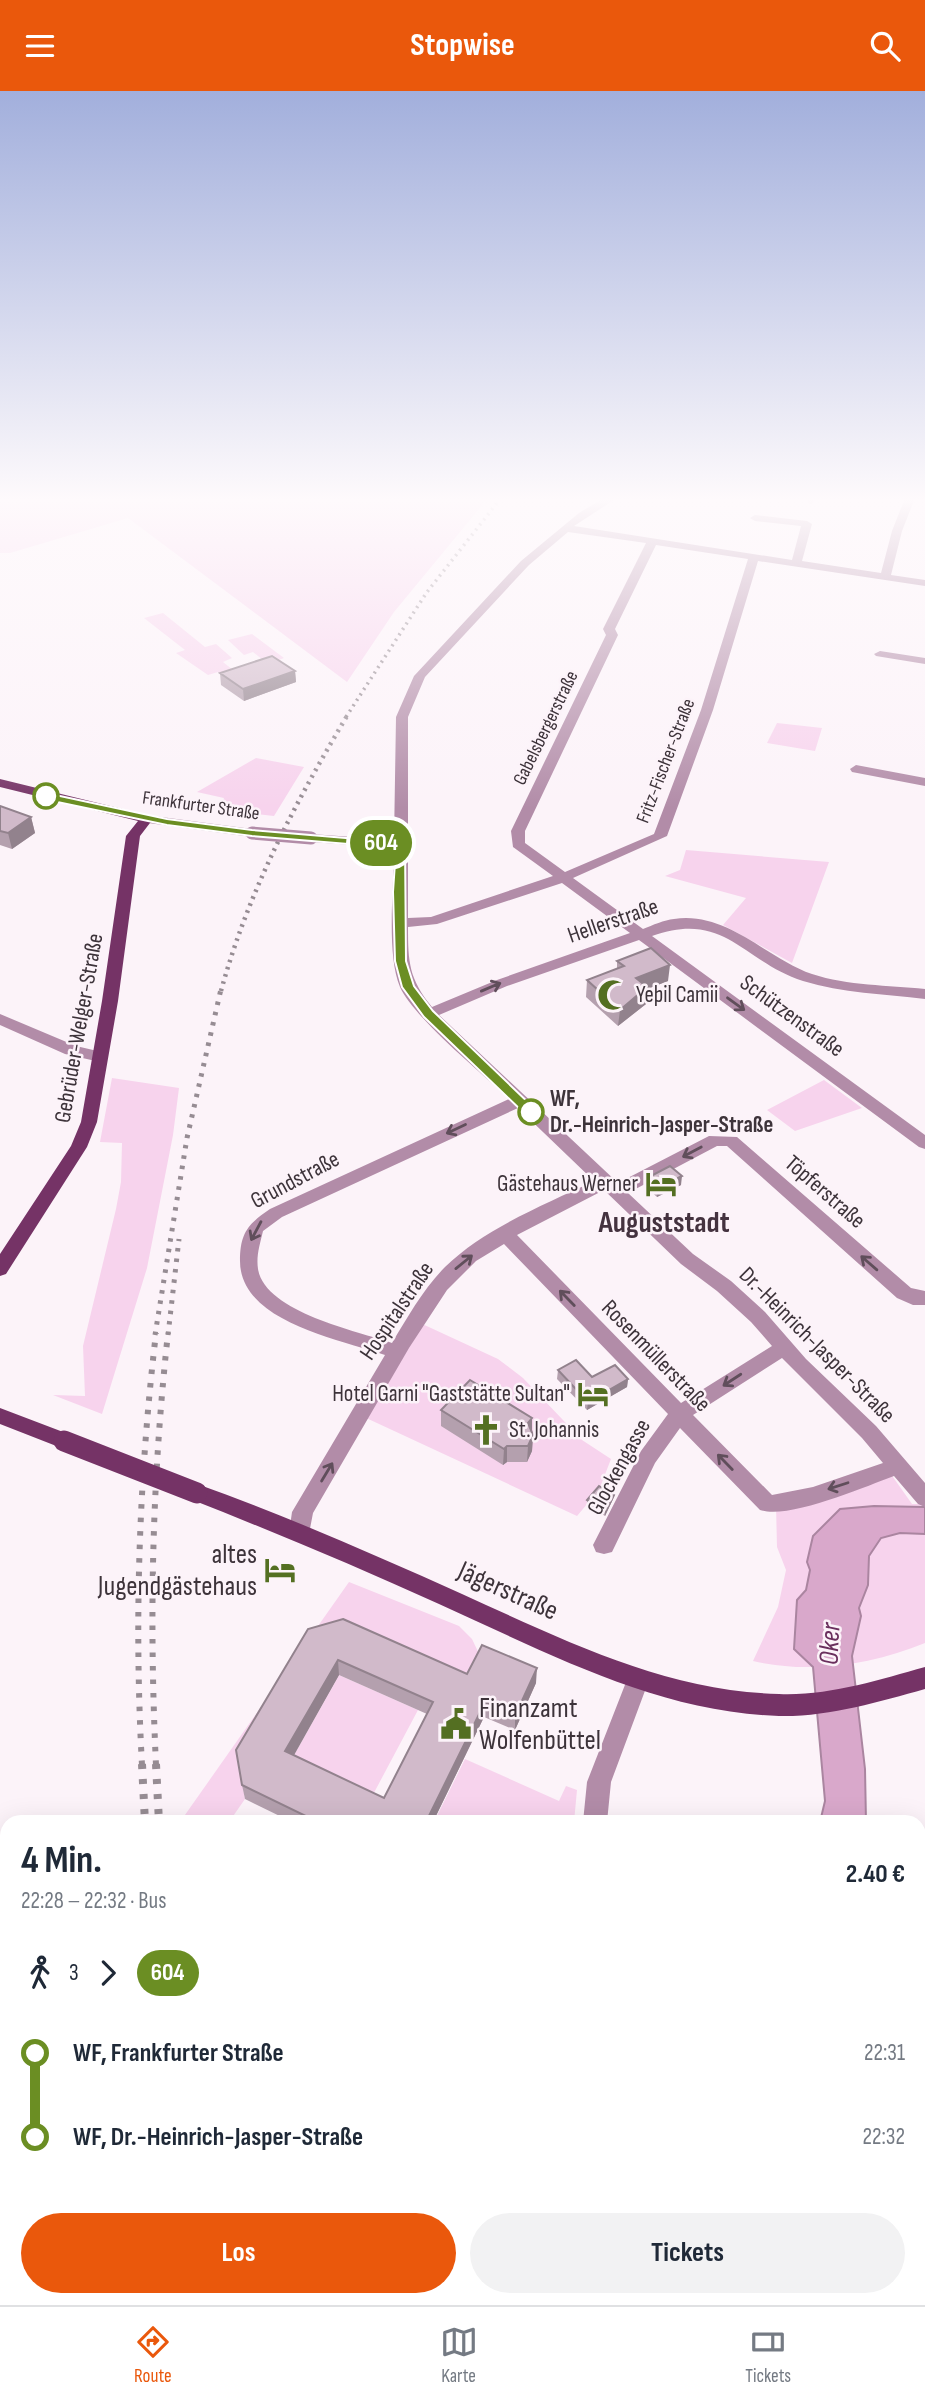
<!DOCTYPE html>
<html lang="de">
<head>
<meta charset="utf-8">
<style>
  body { margin:0; font-family:"Sofia Sans Condensed",sans-serif; background:#f2f2f3; color:#1f2937; height:100vh; display:flex; flex-direction:column; font-size:26px; white-space:nowrap }
  * { box-sizing:border-box; margin:0 }
  p { font-size:23px; color:#747a83 }
  .icon { flex:none; width:38px; height:38px; fill:none; stroke:currentColor; stroke-width:2; stroke-linecap:round; stroke-linejoin:round }
  .map { position:relative; flex:1; overflow:hidden }
  .sheet { position:absolute; left:0px; top:1724px; width:926px; height:492px; display:flex; flex-direction:column; background:#fff; border-radius:21px 21px 0 0; box-shadow:0 7px 28px #0002 }
  .sheet>* { flex:none }
  .badge { padding:0 14px; border-radius:23px; font-size:24px; line-height:46px }
  .map>.badge { position:absolute; translate:-50% -50%; box-shadow:0 0 0 4px #fff }
  .legs { display:flex; align-items:center; gap:10px; height:77px; padding:0 21px; font-size:23px }
  .legs p { margin-inline-start:auto }
  .summary { display:flex; align-items:center; justify-content:space-between; height:119px; padding:0 21px }
  h1 { font-size:38px; font-weight:700; line-height:52px }
  .primary-button { display:flex; gap:14px; margin-top:auto; padding:14px 21px }
  .primary-button a { flex:1; height:80px; border-radius:42px; background:#ea580c; color:#fff; font-size:28px; font-weight:700; line-height:80px; text-align:center }
  .primary-button a+a { background:#f2f2f3; color:#1f2937 }
  ul { padding:0 21px; list-style:none }
  li { display:flex; align-items:center; gap:24px; height:84px; font-size:26px }
  li i { display:grid; place-items:center; width:10px; height:100%; margin:0 9px; background:currentColor }
  li i::after { content:''; width:18px; height:18px; margin:-9px; border:5px solid; border-radius:50%; background:#fff }
  li p { margin-inline-start:auto }
  li:first-child i { background:linear-gradient(#0000 50%,currentColor 0) }
  li:last-child i { background:linear-gradient(currentColor 50%,#0000 0) }
  header { display:flex; justify-content:space-between; align-items:center; height:91px; padding:0 21px; background:#ea580c; color:#fff; font-size:32px; font-weight:700 }
  .tabs { display:flex; justify-content:space-around; align-items:center; height:98px; border-top:2px solid #e0e1e3; background:#fff; font-size:19px; color:#747a83 }
  .tabs a { display:grid; justify-items:center; gap:4px }
  .tabs .selected { color:#ea580c }
  .map>svg:first-child { display:block }
  .green { fill:#f7d3ed }
  .water { fill:#d9a8cb; stroke:#aa85a0; stroke-width:2 }
  .lines { fill:none; stroke-linecap:round; stroke-linejoin:round }
  .minor { fill:#b28ca8; fill-rule:evenodd }
  .major { fill:#753366; fill-rule:evenodd }
  .rail-far4 { stroke:#968c93; stroke-width:3.5; stroke-dasharray:2 4.5; stroke-linecap:butt }
  .rail-far3 { stroke:#968c93; stroke-width:4.5; stroke-dasharray:2.5 5; stroke-linecap:butt }
  .rail-far2 { stroke:#968c93; stroke-width:5; stroke-dasharray:3.5 7; stroke-linecap:butt }
  .rail-far1 { stroke:#968c93; stroke-width:6; stroke-dasharray:4.5 9; stroke-linecap:butt }
  .rail { stroke:#968c93; stroke-width:8; stroke-dasharray:5 10; stroke-linecap:butt }
  .minor-bridge { stroke:#b28ca8; stroke-width:13 }
  .major-bridge { stroke:#753366; stroke-width:21 }
  .wall { fill:#b4a0ae; fill-rule:evenodd }
  .shaded-wall { fill:#92828d }
  .building { fill:#d1baca; stroke:#92828d; stroke-width:2; fill-rule:evenodd }
  .oneway { stroke:#604e5b }
  .line-1 { fill:#6b8e23; stroke:#fff; stroke-width:2 }
  .stop-1-dot { fill:#fff; stroke:#6b8e23; stroke-width:3.5 }
  .labels { text-anchor:middle; dominant-baseline:central; stroke-width:5; stroke-linejoin:round; paint-order:stroke }
  .far-street-label { font-size:19px; fill:#3d333a; stroke:#fcf3f9 }
  .street-label { font-size:23px; fill:#3d333a; stroke:#fcf3f9 }
  .poi-label { font-size:23px; fill:#3d333a; stroke:#fcf3f9; text-anchor:start }
  .stop-label { font-size:23px; font-weight:bold; fill:#3d333a; stroke:#fcf3f9; text-anchor:start }
  .near-poi-label { font-size:28px; fill:#3d333a; stroke:#fcf3f9; text-anchor:end }
  .near-street-label { font-size:28px; fill:#3d333a; stroke:#fcf3f9 }
  .near-water-label { font-size:28px; font-style:italic; fill:#6a2f5d; stroke:#fcf3f9 }
  .district-label { font-size:30px; font-weight:bold; fill:#44323f; stroke:#fcf3f9 }
</style>
</head>
<body>
<header><svg class="icon" aria-label="menu" viewBox="0 0 24 24"><path d="M4 6h16M4 12h16M4 18h16"/></svg>Stopwise<svg class="icon" aria-label="search" viewBox="0 0 24 24"><circle cx="10" cy="10" r="6"/><path d="M15 15l6 6"/></svg></header>
<div class="map">
<svg width="925" height="2214" viewBox="0 0 925 2214">
  <rect width="100%" height="100%" fill="#fcf3f9"/>
  <path class="green" d="M0 407H488L394 521 347 591 128 427 10 462H0Z
    M163 522 205 556 216 553 232 567 223 571 238 583 226 587 218 581 208 584 176 562 185 559 144 527Z
    M252 543 284 567 268 573 253 561 244 564 228 549Z
    M777 632 822 637 815 660 767 652Z
    M256 667 304 676 274 725 219 719 224 707 197 701Z
    M686 759 829 771 792 872 723 834 746 807 665 785 680 779Z
    M112 987 179 997 173 1044 147 1177 102 1323 53 1304 85 1305 83 1255 116 1118 121 1091 122 1052 100 1051Z
    M824 989 862 1017 795 1040 767 1019Z
    M418 1231 498 1268 523 1287 582 1349 611 1368 599 1399 577 1425 364 1326Z
    M888 1379 912 1413H925V1552C872 1574 809 1583 753 1570L778 1516 786 1479 777 1456 776 1414Z
    M349 1491 459 1535 472 1548 482 1569 467 1598 344 1543 239 1673 245 1708 229 1731H180Z
    M339 1584 418 1619 368 1713 288 1675Z
    M465 1668 559 1710 566 1695 577 1699 574 1731H434Z"/>
  <path class="water" d="M874 1415 925 1416V1443L900 1442 881 1447 869 1465 868 1494 859 1517 861 1525 852 1565 865 1678 866 1731H820L825 1710 813 1576 794 1558 797 1509 806 1499 810 1479 807 1471 813 1445 840 1418Z"/>
  <g class="lines">
    <path class="minor" d="M604 407H617L574 435 792 469 801 435 755 430 750 427 755 424 807 430 812 433 802 470 881 482 892 440 905 407H915L902 440 891 484 925 489V495L758 470 713 619 667 745 573 787 643 838C653 834 664 829 674 828 727 820 766 867 812 883 848 895 888 894 925 898V908C885 903 842 902 803 890 742 870 725 819 652 845L925 1044V1058L919 1056 639 849 507 895 439 924 618 1092 709 1045 737 1046 911 1197 925 1200V1214H913L897 1207 727 1055H717L628 1102 693 1163 731 1190 765 1221 806 1268 876 1335 925 1392V1416L918 1413 894 1385C864 1396 788 1429 760 1419L680 1337 655 1372 612 1461 604 1463 596 1461 593 1454 641 1360 668 1323 504 1153 476 1170 447 1199 409 1257 313 1422 308 1448 300 1451 292 1448 289 1442 292 1421 385 1264C340 1248 240 1231 240 1170 240 1142 248 1133 270 1118L509 1008C482 982 414 927 400 896 386 863 394 795 394 757L311 751 304 747 311 743 394 749 396 626 414 585 521 470 579 422ZM568 441 646 452 603 538 606 544 511 740 513 756 553 785 431 826 408 827V626L425 586 529 474ZM656 454 748 468 701 619 654 743 565 781 525 752V740L618 544 615 538ZM562 792 630 842 497 889 432 916C409 888 408 871 408 836L437 833ZM518 1017 594 1090C544 1114 485 1137 445 1176 424 1197 407 1227 392 1252 357 1240 265 1221 258 1178 256 1165 260 1153 263 1140L282 1126ZM604 1099 681 1173 717 1200 751 1231 772 1255 681 1312 517 1144ZM782 1267 862 1347 883 1372 813 1396 772 1404 693 1324Z
      M807 407H817L811 413 808 412Z
      M880 560 925 567V573L876 565 874 563Z
      M856 674 925 687V695L852 681 850 678Z
      M146 724 252 738 259 742 252 746 141 731V725Z
      M0 923 76 955 106 962 108 966 100 971 65 963 0 934Z
      M638 1578 646 1581 649 1589 611 1691 607 1731H583L587 1691 630 1581Z
      M925 1814V1840L919 1843V1817Z"/>
    <path class="major" d="M0 688 151 725 153 728 140 745 118 910 97 1031 87 1056 6 1183 0 1185V1163L71 1055 81 1031 102 910 126 745 138 730 0 696Z
      M0 1317 71 1344 74 1350 71 1356 64 1358 0 1333Z
      M197 1393C287 1425 375 1464 462 1503 564 1549 665 1600 779 1603 829 1605 878 1589 925 1576V1598C878 1611 829 1626 779 1625 657 1621 548 1562 439 1513 357 1476 274 1441 190 1408L187 1402 190 1396Z"/>
    <path class="rail-far4" d="M346 626 427 501 501 407"/>
    <path class="rail-far3" d="M221 900C248 801 295 712 347 625"/>
    <path class="rail-far2" d="M155 1244 187 1047 221 898
      M168 1244 179 1148"/>
    <path class="rail-far1" d="M142 1674C134 1530 139 1386 156 1242
      M156 1674C149 1527 152 1389 168 1242"/>
    <path class="rail" d="M142 1673 145 1731
      M156 1673 159 1731
      M175 2208 176 2214
      M194 2208 195 2214"/>
    <path class="minor-bridge" d="M252 742 311 747"/>
    <path class="major-bridge" d="M64 1350 197 1402"/>
  </g>
  <path class="wall" d="M295 580 296 591 244 610 221 594 220 582Z
    M0 715 31 726 35 742 12 758 0 754Z
    M617 870 668 890 647 898 646 913 618 935 586 906 587 889 617 878Z
    M647 1087 681 1094 657 1106 646 1096Z
    M558 1279 592 1286 628 1288 627 1296 587 1319 557 1288Z
    M441 1319 532 1341 533 1344 532 1360 527 1371H507L503 1374 441 1335Z
    M614 1404 613 1408 605 1425 587 1413V1409Z
    M308 1538 467 1583 536 1592 515 1639 484 1626 433 1731H292L245 1708 242 1694ZM339 1584 427 1623 384 1707 293 1664Z"/>
  <path class="shaded-wall" d="M295 580 296 591 244 610 243 598Z
    M31 726 35 742 12 758 8 742Z
    M670 874 668 890 647 898 646 913 618 935 620 919 636 887Z
    M682 1085 681 1094 657 1106 658 1097Z
    M628 1288 627 1296 587 1319 588 1311Z
    M532 1327V1344L528 1332Z
    M533 1344 532 1360 527 1371 528 1355Z
    M507 1355V1371L503 1374 504 1358Z
    M614 1404 613 1408 605 1425V1421Z
    M338 1569 339 1584 288 1675 285 1660Z
    M537 1577 536 1592 515 1639V1625Z
    M485 1611 484 1626 433 1731H426Z"/>
  <path class="building" d="M272 565 295 580 243 598 220 582Z
    M0 715 31 726 8 742 0 740Z
    M651 857 670 874 636 887 647 896 620 919 587 889 624 875 617 870Z
    M670 1075 682 1085 658 1097 647 1087Z
    M576 1269 592 1286 615 1274 628 1288 588 1311 558 1279Z
    M470 1289 532 1327 528 1332 533 1344 528 1355H507L504 1358 441 1319Z
    M599 1395 614 1404 605 1421 587 1409Z
    M343 1528 467 1583 482 1554 537 1577 515 1625 485 1611 426 1731H318L242 1694 236 1659 308 1538ZM338 1569 433 1611 384 1707 285 1660Z
    M925 2011V2087L919 2091V2015Z
    M233 2208H379L380 2214H233Z"/>
  <defs><path id="oneway-shaft" d="M-6 0H5M1.5-3L5.5 0L1.5 3" fill="none" stroke-width="1.6" stroke-linecap="round" stroke-linejoin="round" transform="scale(1.75)"/></defs>
  <g class="oneway">
    <use href="#oneway-shaft" transform="translate(491 896) rotate(-23)"/>
    <use href="#oneway-shaft" transform="translate(736 913) rotate(36)"/>
    <use href="#oneway-shaft" transform="translate(456 1038) rotate(155)"/>
    <use href="#oneway-shaft" transform="translate(692 1061) rotate(152)"/>
    <use href="#oneway-shaft" transform="translate(256 1140) rotate(118)"/>
    <use href="#oneway-shaft" transform="translate(464 1171) rotate(-39)"/>
    <use href="#oneway-shaft" transform="translate(869 1172) rotate(-139)"/>
    <use href="#oneway-shaft" transform="translate(567 1207) rotate(-134)"/>
    <use href="#oneway-shaft" transform="translate(732 1289) rotate(147)"/>
    <use href="#oneway-shaft" transform="translate(725 1371) rotate(-134)"/>
    <use href="#oneway-shaft" transform="translate(327 1381) rotate(-59)"/>
    <use href="#oneway-shaft" transform="translate(838 1395) rotate(162)"/>
  </g>
  <linearGradient id="sky" x2="0" y2="1"><stop stop-color="#a2afdc"/><stop offset="0.57" stop-color="#fefafc"/><stop offset="1" stop-color="#fefafc" stop-opacity="0"/></linearGradient>
  <rect width="925" height="717" fill="url(#sky)"/>
  <path class="line-1" d="M46 702 167 728 252 739 405 752 406 870 414 895 433 920 535 1018V1024H526L424 926 402 896 395 870 393 801 396 757 252 745 167 734 43 708V703Z"/>
  <defs>
    <symbol id="mosque-bare" viewBox="-9 -9 18 18"><path d="M3.5-4.9A6 6 0 1 0 3.5 4.9A5 5 0 1 1 3.5-4.9Z" fill="#546f22" stroke="#fcf3f9" stroke-width="2.5" paint-order="stroke"/></symbol>
    <symbol id="hotel-bare" viewBox="-9 -9 18 18"><path d="M-6-4.5h1.5V1H6V5H4.5V3h-9V5H-6ZM-4 0a1.8 1.8 0 1 1 3.6 0ZM.5 0V-2.5h3Q6-2.5 6 0Z" fill="#546f22" stroke="#fcf3f9" stroke-width="2.5" paint-order="stroke"/></symbol>
    <symbol id="church-bare" viewBox="-9 -9 18 18"><path d="M-1.2-6h2.4v3.5h3.3v2.4h-3.3V6h-2.4V-.1h-3.3v-2.4h3.3Z" fill="#546f22" stroke="#fcf3f9" stroke-width="2.5" paint-order="stroke"/></symbol>
    <symbol id="civic-bare" viewBox="-9 -9 18 18"><path d="M-.6-6.5H3V-4.5H.6V-3L4-1V1h2V6H-6V1h2V-1L-.6-3ZM-1.2 2.5V6h2.4V2.5Z" fill="#546f22" stroke="#fcf3f9" stroke-width="2.5" paint-order="stroke"/></symbol>
  </defs>
  <g fill-rule="evenodd">
    <use href="#mosque-bare" x="591" y="882" width="44" height="44"/>
    <use href="#hotel-bare" x="639" y="1071" width="44" height="44"/>
    <use href="#hotel-bare" x="571" y="1281" width="44" height="44"/>
    <use href="#church-bare" x="464" y="1317" width="44" height="44"/>
    <use href="#hotel-bare" x="258" y="1457" width="44" height="44"/>
    <use href="#civic-bare" x="434" y="1611" width="44" height="44"/>
  </g>
  <g class="stop-1-dot">
    <circle cx="46" cy="705" r="12"/>
    <circle cx="531" cy="1021" r="12"/>
  </g>
  <g class="labels">
    <g class="far-street-label">
      <text transform="translate(546 637) rotate(-64)">Gabelsbergerstraße</text>
      <text transform="translate(666 670) rotate(-69)">Fritz-Fischer-Straße</text>
      <text transform="translate(201 715) rotate(8)">Frankfurter Straße</text>
    </g>
    <g class="street-label">
      <text transform="translate(613 830) rotate(-19)">Hellerstraße</text>
      <text transform="translate(792 925) rotate(36)">Schützenstraße</text>
      <text transform="translate(79 937) rotate(-80)">Gebrüder-Welger-Straße</text>
      <text transform="translate(295 1089) rotate(-28)">Grundstraße</text>
      <text transform="translate(825 1101) rotate(41)">Töpferstraße</text>
      <text transform="translate(397 1220) rotate(-56)">Hospitalstraße</text>
      <text transform="translate(817 1254) rotate(45)">Dr.-Heinrich-Jasper-Straße</text>
      <text transform="translate(656 1265) rotate(46)">Rosenmüllerstraße</text>
      <text transform="translate(619 1376) rotate(-61)">Glockengasse</text>
    </g>
    <g class="poi-label">
      <text x="636" y="904">Yeþil Camii</text>
      <text x="638" y="1093" text-anchor="end">Gästehaus Werner</text>
      <text x="570" y="1303" text-anchor="end">Hotel Garni "Gaststätte Sultan"</text>
      <text x="509" y="1339">St. Johannis</text>
    </g>
    <g class="stop-label">
      <text x="550" y="1008">WF,<tspan x="550" dy="26">Dr.-Heinrich-Jasper-Straße</tspan></text>
    </g>
    <g class="near-poi-label">
      <text x="257" y="1463">altes<tspan x="257" dy="32">Jugendgästehaus</tspan></text>
      <text x="479" y="1617" text-anchor="start">Finanzamt<tspan x="479" dy="32">Wolfenbüttel</tspan></text>
    </g>
    <g class="near-street-label">
      <text transform="translate(508 1500) rotate(24)">Jägerstraße</text>
    </g>
    <g class="near-water-label">
      <text transform="translate(830 1553) rotate(-87)">Oker</text>
    </g>
    <g class="district-label">
      <text x="664" y="1132">Auguststadt</text>
    </g>
  </g>
</svg>
<b class="badge" style="left:381px;top:752px;background:#6b8e23;color:#fff">604</b>
<section class="sheet">
<div class="summary"><div><h1>4 Min.</h1><p>22:28 – 22:32 · Bus</p></div><b>2.40 €</b></div>
<div class="legs"><svg class="icon" aria-label="walk" viewBox="0 0 24 24"><circle cx="13" cy="4" r="2"/><path d="M13 8l-2 6 4 7M11 14l-3 7M7 12l3-4h3l4 4"/></svg>3<svg class="icon" aria-label="forward" viewBox="0 0 24 24"><path d="M9 5l7 7-7 7"/></svg><b class="badge" style="background:#6b8e23;color:#fff">604</b></div>
<ul>
<li><i style="color:#6b8e23"></i><b>WF, Frankfurter Straße</b><p>22:31</p></li>
<li><i style="color:#6b8e23"></i><b>WF, Dr.-Heinrich-Jasper-Straße</b><p>22:32</p></li>
</ul>
<div class="primary-button"><a>Los</a><a>Tickets</a></div>
</section>
</div>
<nav class="tabs">
<a class="selected"><svg class="icon" aria-label="directions" viewBox="0 0 24 24"><path d="M12 3l9 9-9 9-9-9zM9 14v-3h6M13 9l2 2-2 2"/></svg>Route</a>
<a><svg class="icon" aria-label="map" viewBox="0 0 24 24"><path d="M3 6l6-2 6 2 6-2v14l-6 2-6-2-6 2zM9 4v14M15 6v14"/></svg>Karte</a>
<a><svg class="icon" aria-label="tickets" viewBox="0 0 24 24"><path d="M3 7h18v10H3zM15 7v10"/></svg>Tickets</a>
</nav>
</body>
</html>
